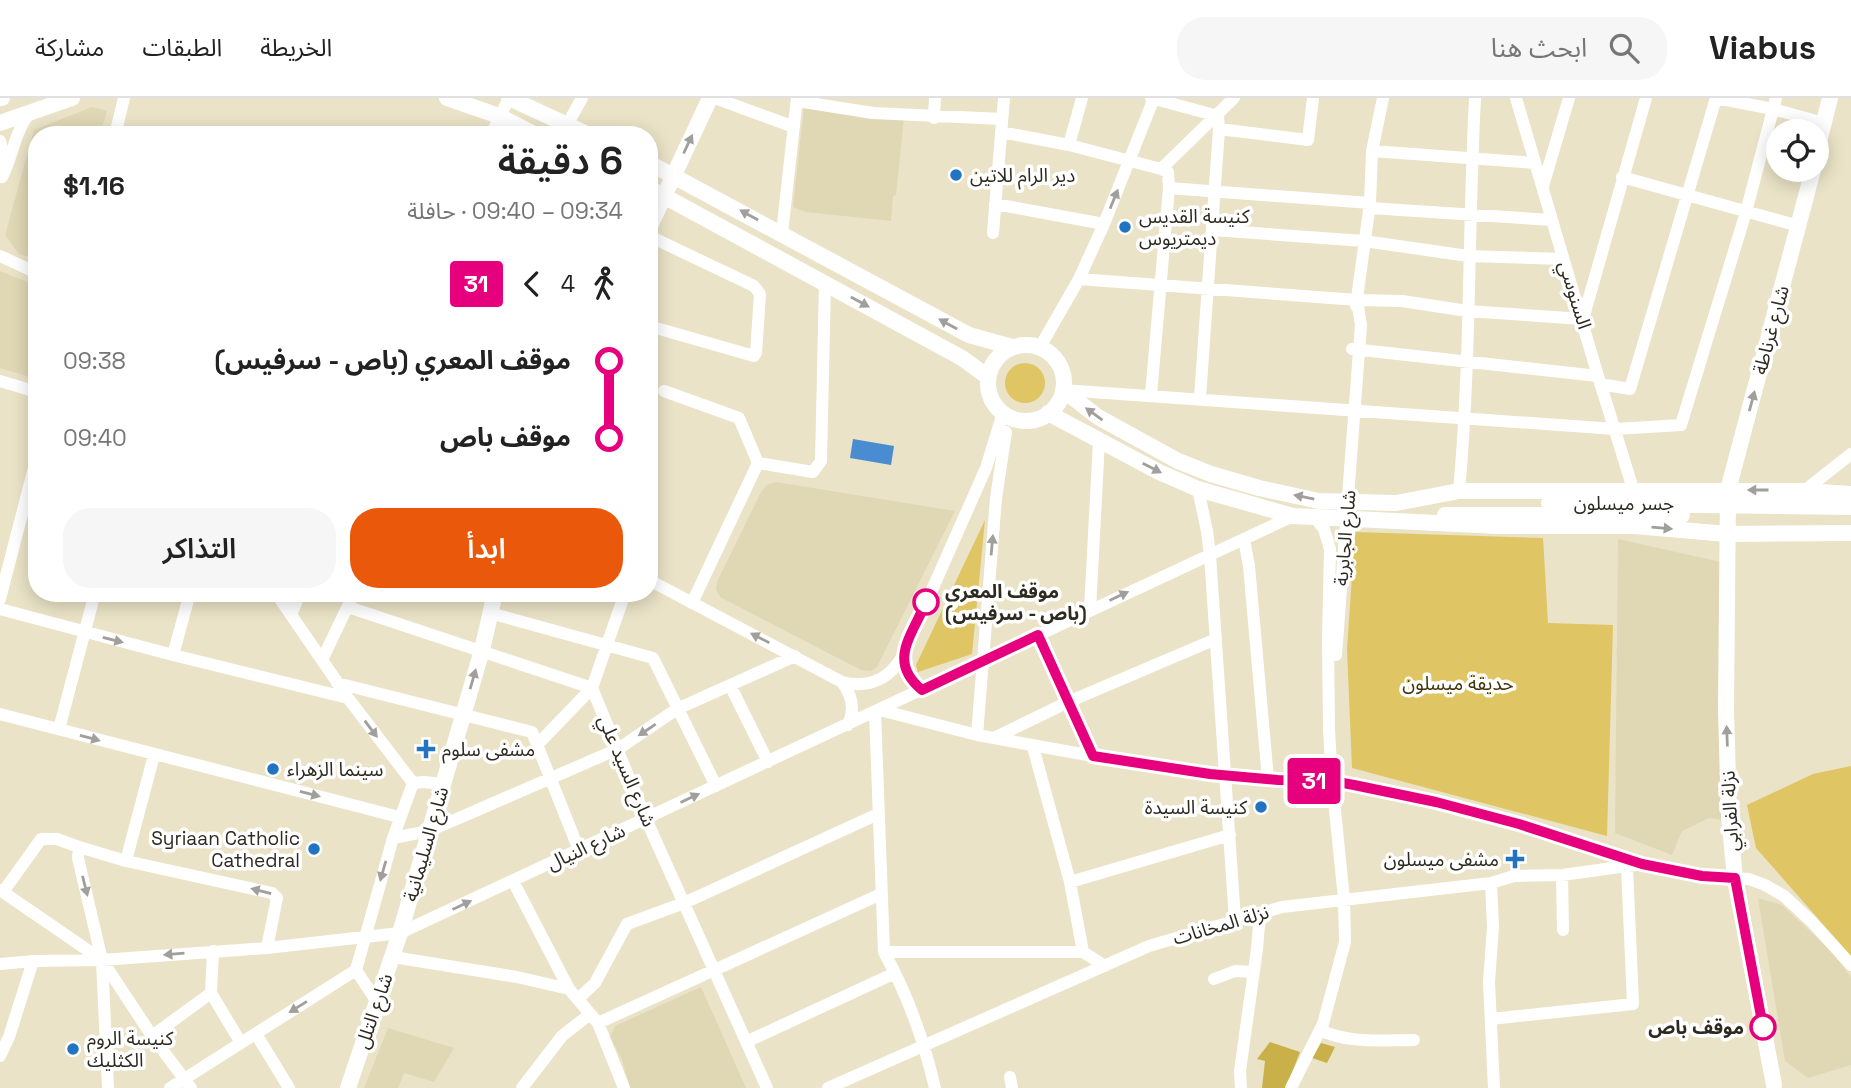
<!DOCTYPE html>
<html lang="ar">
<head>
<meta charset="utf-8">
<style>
  body { margin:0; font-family:"Space Grotesk","Noto Sans Arabic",sans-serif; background:#f6f6f6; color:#222; direction:rtl; height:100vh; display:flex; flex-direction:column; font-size:26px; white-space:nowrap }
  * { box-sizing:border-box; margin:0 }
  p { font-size:23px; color:#767676 }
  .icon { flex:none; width:38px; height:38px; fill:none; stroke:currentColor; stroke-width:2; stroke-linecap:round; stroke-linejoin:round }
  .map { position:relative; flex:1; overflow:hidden; direction:ltr }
  .sheet { position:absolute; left:28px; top:28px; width:630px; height:476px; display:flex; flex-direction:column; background:#fff; border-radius:28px; box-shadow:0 4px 18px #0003; direction:rtl }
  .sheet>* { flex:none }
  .badge { padding:0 14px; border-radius:5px; font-size:24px; line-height:46px }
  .fabs { position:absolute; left:1766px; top:21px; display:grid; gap:14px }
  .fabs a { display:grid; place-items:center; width:63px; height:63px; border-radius:50%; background:#fff; box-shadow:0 4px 18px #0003; font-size:35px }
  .map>.badge { position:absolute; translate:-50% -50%; box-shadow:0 0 0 4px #fff }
  .legs { display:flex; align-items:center; gap:10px; height:77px; padding:0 35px; font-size:23px }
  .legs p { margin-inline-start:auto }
  .overview { display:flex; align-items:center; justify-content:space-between; height:119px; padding:0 35px }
  h1 { font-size:38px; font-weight:600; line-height:52px }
  .action { display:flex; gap:14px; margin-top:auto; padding:14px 35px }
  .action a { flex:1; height:80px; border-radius:28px; background:#ea580c; color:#fff; font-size:28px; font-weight:600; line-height:80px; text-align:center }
  .action a+a { background:#f6f6f6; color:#222 }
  ul { padding:0 35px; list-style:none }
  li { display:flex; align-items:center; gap:24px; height:77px; font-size:26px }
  li i { display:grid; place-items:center; width:10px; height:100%; margin:0 9px; background:currentColor }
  li i::after { content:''; width:18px; height:18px; margin:-9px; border:5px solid; border-radius:50%; background:#fff }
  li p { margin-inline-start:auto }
  li:first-child i { background:linear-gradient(#0000 50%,currentColor 0) }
  li:last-child i { background:linear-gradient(currentColor 50%,#0000 0) }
  header { display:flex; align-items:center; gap:42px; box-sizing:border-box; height:98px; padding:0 35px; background:#fff; border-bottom:2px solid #e0e0e0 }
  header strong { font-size:33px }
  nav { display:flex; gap:38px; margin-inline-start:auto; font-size:24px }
  .search { width:490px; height:63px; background:#f6f6f6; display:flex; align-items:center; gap:18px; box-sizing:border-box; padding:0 24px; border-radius:28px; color:#767676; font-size:26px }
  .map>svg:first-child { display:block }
  .built { fill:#e0d7b5 }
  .green { fill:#dfc563 }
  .forest { fill:#cab048 }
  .water { fill:#498cd2 }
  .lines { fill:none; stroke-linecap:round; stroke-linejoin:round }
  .minor { stroke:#fff; stroke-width:12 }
  .major { stroke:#fff; stroke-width:16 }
  .oneway { fill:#a09f9b }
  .line-1-casing { stroke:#fff; stroke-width:16 }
  .line-1 { stroke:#e6007e; stroke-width:10 }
  .poi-dot { fill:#2074c2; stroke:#fff; stroke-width:2.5 }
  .stop-1-dot { fill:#fff; stroke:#e6007e; stroke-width:3.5 }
  .labels { text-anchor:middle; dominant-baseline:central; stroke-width:7; stroke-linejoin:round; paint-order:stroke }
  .poi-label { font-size:19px; fill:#2d2a20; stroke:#fff; text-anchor:start }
  .street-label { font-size:19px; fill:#2d2a20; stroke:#fff }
  .stop-label { font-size:19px; font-weight:bold; fill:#2d2a20; stroke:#fff; text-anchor:start }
  .park-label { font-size:19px; fill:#403508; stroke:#fff }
</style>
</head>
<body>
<header>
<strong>Viabus</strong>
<div class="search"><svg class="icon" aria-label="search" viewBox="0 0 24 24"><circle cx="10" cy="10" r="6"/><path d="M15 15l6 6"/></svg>ابحث هنا</div>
<nav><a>الخريطة</a><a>الطبقات</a><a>مشاركة</a></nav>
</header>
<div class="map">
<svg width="1851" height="990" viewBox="0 0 1851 990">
  <rect width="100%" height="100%" fill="#eae3c7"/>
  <path class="built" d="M92 9 107 13 100 37H37V161L19 156 5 137 34 32Z
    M804 9 904 19 896 97 893 98 891 123 806 114 793 109Z
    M0 173 37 188V281L0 270Z
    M776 384 955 413 877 569 871 573 861 572 720 499 716 492 717 484 761 394 767 387Z
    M1618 441 1721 464 1722 722 1709 720 1682 733 1672 757 1615 735Z
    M1758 800 1782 807 1830 852 1851 879V967L1808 980 1785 963Z
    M701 889 746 990H630L622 962 610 939 615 928Z
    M388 930 454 950 434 984 404 975 398 990H364Z"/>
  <path class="green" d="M1005 285a20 20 0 1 1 40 0a20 20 0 1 1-40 0Z
    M985 422 972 556 918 574 916 567Z
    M1355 434 1543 440 1548 525 1613 527 1607 738 1352 670 1347 551Z
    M1851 668V858L1756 750 1747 707 1813 676Z"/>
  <path class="forest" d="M1270 944 1300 954 1286 990H1262L1265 963 1257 961Z
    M1321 945 1335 949 1327 965 1312 960Z"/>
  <path class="water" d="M853 341 894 348 891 367 850 360Z"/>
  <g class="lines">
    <path class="minor" d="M715 0 794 29
      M1151 0 1218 18 1219 31 1308 42 1313 0
      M1516 0 1598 278 1634 394
      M1716 0 1773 11 1824 25
      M797 3 873 15 1002 21
      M934 20 935 0
      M567 27 582 0
      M1001 34 1069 47 1161 71 1234 0
      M115 37 124 0
      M491 37 509 0
      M0 43 3 55 2 75
      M1069 47 1082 0
      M1372 53 1535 65
      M2 79C13 58 15 33 29 16
      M1622 79 1799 128
      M1543 88 1569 0
      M1169 90 1370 105
      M995 106 1104 126
      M1370 110 1552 122
      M1213 132 1364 143 1468 158 1563 161
      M782 135 797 0
      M993 135 1004 0
      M649 138 754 188 760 196 756 255 754 258 649 228
      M0 158 37 175
      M1079 181 1357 202 1402 203 1467 213 1583 221 1646 0
      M1356 208 1370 105 1372 53 1383 0
      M1040 249 1079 181 1104 126 1154 0
      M1352 251 1598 278
      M0 283 37 294
      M1600 286 1630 291 1716 0
      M1063 292 1615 331 1681 327 1746 114 1776 0
      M664 293 739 320 758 365 692 505
      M1151 297 1169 90 1168 74 1161 71
      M1200 300 1219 31
      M758 365 813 374 821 363 825 184
      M1198 391 1207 433 1210 457 1235 822
      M1459 393C1471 263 1468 131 1475 0
      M1804 393 1851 356
      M1244 441 1249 468 1268 681
      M649 482 842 584C869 591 891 581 904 555L986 370 1003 315
      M276 495 348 600 413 685
      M0 501 37 358
      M348 509 592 590 646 721 767 990
      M0 511 173 557 348 600
      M1090 512 1099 343
      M490 515 653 560 716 688
      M291 517 300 495
      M1039 537 1093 658
      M904 556 906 576 922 592
      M173 557 190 495
      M1336 557 1361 227 1357 202
      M322 562 354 495
      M842 584C852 597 855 612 848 627
      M337 585 532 634 579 752
      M730 587 768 664
      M880 612 977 637 1093 658 1210 676 1278 682 1332 683 1354 687 1436 704 1519 726 1642 766 1701 778 1749 781 1765 787 1784 798 1811 823 1851 867
      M875 614 884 854C908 897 924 943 935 990
      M0 616 399 719
      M59 631 95 495
      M977 637 996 400 1006 334
      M994 640 1068 604 1216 541
      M537 647 592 590 625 495
      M1033 649 1070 784 1083 854
      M413 685 423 684 443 686
      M393 740 429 733 618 651 677 611 795 558
      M126 763 154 657
      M1562 777 1563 832
      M513 783 569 891 598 925 624 990
      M1070 784 1230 737
      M1491 785 1493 829 1489 884 1494 990
      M0 792 102 862 152 938 191 990
      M3 794 41 741H57L79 749
      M213 853 211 895 241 945
      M884 854H1083L1105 868
      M393 859 517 879 569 891
      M0 866 33 863 102 862 267 850 400 835 1293 418
      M1214 881 1235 873 1254 874
      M578 901 595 885 627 826 684 805 878 716
      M377 904 356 872 393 740 413 685
      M1491 921 1633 906 1627 769
      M598 925 881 796
      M1320 932C1349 946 1382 942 1414 942
      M256 936 289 990
      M152 938 211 895
      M746 944 895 875
      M0 958 9 939 33 863
      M1010 979 1012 990
      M108 990 102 862 78 760 79 749 126 763 272 795 277 800 267 850
      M170 990 356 872
      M522 990 562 938 590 916
      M828 990 1149 848 1282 809 1491 785 1514 778 1562 777 1642 766
      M1241 990 1240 973 1257 851 1260 815
      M1291 990 1323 926 1345 844 1344 801 1332 683 1329 632 1328 542 1330 451 1324 431 1315 420"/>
    <path class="major" d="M0 0H2
      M447 0 499 18 536 37
      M509 0 589 37
      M0 25 72 0
      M1816 56 1830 0
      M649 65 969 237 1012 249
      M649 90 962 260 988 279
      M649 130 710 0
      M988 285a38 38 0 1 1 76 0a38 38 0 1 1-76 0Z
      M1063 292 1098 319 1178 363 1211 376 1259 390 1319 403 1396 405 1459 393H1804L1851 396
      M1048 315 1159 374 1198 391 1293 418 1499 428H1635L1727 436 1851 435
      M1549 405 1851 409
      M1445 417H1682
      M1774 987 1735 780 1729 719 1726 612 1728 392 1813 72
      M348 990 400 835 482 552 495 495"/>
  </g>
  <defs><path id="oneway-solid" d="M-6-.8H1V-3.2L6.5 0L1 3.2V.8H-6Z" transform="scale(1.75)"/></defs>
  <g class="oneway">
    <use href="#oneway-solid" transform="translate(688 46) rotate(-65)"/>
    <use href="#oneway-solid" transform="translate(1114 101) rotate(-68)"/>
    <use href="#oneway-solid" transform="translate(749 117) rotate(-151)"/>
    <use href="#oneway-solid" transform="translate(860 204) rotate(29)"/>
    <use href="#oneway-solid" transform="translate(948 226) rotate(-151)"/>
    <use href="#oneway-solid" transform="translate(1752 303) rotate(-75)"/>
    <use href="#oneway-solid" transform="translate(1094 316) rotate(-144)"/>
    <use href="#oneway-solid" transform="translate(1152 370) rotate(27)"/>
    <use href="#oneway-solid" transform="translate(1758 392) rotate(-180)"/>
    <use href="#oneway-solid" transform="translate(1304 399) rotate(-168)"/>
    <use href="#oneway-solid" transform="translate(1662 430) rotate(5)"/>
    <use href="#oneway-solid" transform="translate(992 447) rotate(-85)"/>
    <use href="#oneway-solid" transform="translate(1119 498) rotate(-25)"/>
    <use href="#oneway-solid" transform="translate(760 540) rotate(-153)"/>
    <use href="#oneway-solid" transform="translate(113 542) rotate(14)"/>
    <use href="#oneway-solid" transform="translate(473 581) rotate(-74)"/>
    <use href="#oneway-solid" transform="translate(371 631) rotate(53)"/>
    <use href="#oneway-solid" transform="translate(647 632) rotate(146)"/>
    <use href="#oneway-solid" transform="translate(1727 638) rotate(-92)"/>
    <use href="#oneway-solid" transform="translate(90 640) rotate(15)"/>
    <use href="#oneway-solid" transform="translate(310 696) rotate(14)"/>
    <use href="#oneway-solid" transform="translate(690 700) rotate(-25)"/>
    <use href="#oneway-solid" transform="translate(383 773) rotate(106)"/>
    <use href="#oneway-solid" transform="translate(85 788) rotate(76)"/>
    <use href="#oneway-solid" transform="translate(261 793) rotate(-166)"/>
    <use href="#oneway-solid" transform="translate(462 807) rotate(-25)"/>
    <use href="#oneway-solid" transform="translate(174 856) rotate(175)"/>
    <use href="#oneway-solid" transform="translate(298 909) rotate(148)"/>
  </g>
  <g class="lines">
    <defs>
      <path id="line-1" d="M926 504C912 538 887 563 922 592L1038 537 1093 658 1210 676 1278 682 1332 683 1354 687 1436 704 1519 726 1642 766 1702 778 1735 780 1763 929"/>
    </defs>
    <use href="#line-1" class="line-1-casing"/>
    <use href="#line-1" class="line-1"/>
  </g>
  <g class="poi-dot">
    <circle cx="956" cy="77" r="7"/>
    <circle cx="1125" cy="129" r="7"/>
    <path d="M422.5 640.5h7v7h7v7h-7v7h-7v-7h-7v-7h7z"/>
    <circle cx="273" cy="671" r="7"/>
    <circle cx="1261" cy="709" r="7"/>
    <circle cx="314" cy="751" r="7"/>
    <path d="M1511.5 750.5h7v7h7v7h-7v7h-7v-7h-7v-7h7z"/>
    <circle cx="73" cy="951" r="7"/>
  </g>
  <g class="stop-1-dot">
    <circle cx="926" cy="504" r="12"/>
    <circle cx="1763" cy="929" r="12"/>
  </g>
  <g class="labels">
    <g class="poi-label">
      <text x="970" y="77">دير الرام للاتين</text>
      <text x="1139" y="118">كنيسة القديس<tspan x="1139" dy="22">ديمتريوس</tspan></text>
      <text x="442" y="651">مشفى سلوم</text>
      <text x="287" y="671">سينما الزهراء</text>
      <text x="1247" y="709" text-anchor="end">كنيسة السيدة</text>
      <text x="300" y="740" text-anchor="end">Syriaan Catholic<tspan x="300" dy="22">Cathedral</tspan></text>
      <text x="1499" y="761" text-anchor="end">مشفى ميسلون</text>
      <text x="87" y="940">كنيسة الروم<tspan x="87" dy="22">الكثليك</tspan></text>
    </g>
    <g class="street-label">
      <text transform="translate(1575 197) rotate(73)">السنوسي</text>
      <text transform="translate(1771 232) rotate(-75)">شارع غرناطة</text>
      <text x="1624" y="405">جسر ميسلون</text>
      <text transform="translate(1345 440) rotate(-85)">شارع الجابرية</text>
      <text transform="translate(627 673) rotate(67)">شارع السيد علي</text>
      <text transform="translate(1730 713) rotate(-93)">نزلة الفرابي</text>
      <text transform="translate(426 746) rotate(-74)">شارع السليمانية</text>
      <text transform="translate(586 749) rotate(-25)">شارع النيال</text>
      <text transform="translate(1221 827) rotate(-16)">نزلة المخانات</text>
      <text transform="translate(374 913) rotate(-71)">شارع التلل</text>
    </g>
    <g class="stop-label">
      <text x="945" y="493">موقف المعري<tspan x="945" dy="22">(باص - سرفيس)</tspan></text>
      <text x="1744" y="929" text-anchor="end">موقف باص</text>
    </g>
    <g class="park-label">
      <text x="1458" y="585">حديقة ميسلون</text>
    </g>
  </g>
</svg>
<div class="fabs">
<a><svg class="icon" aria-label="locate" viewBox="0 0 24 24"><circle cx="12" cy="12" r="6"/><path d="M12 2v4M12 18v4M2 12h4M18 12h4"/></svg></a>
</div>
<b class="badge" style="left:1314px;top:683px;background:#e6007e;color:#fff">31</b>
<section class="sheet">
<div class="overview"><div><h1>6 دقيقة</h1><p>09:34 – 09:40 · حافلة</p></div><b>$1.16</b></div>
<div class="legs"><svg class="icon" aria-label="walk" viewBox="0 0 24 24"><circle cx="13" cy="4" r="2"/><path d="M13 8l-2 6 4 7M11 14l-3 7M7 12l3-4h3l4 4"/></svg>4<svg class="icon" aria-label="back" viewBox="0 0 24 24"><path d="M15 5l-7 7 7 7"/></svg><b class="badge" style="background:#e6007e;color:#fff">31</b></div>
<ul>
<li><i style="color:#e6007e"></i><b>موقف المعري (باص - سرفيس)</b><p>09:38</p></li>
<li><i style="color:#e6007e"></i><b>موقف باص</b><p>09:40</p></li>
</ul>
<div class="action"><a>ابدأ</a><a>التذاكر</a></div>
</section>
</div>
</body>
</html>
